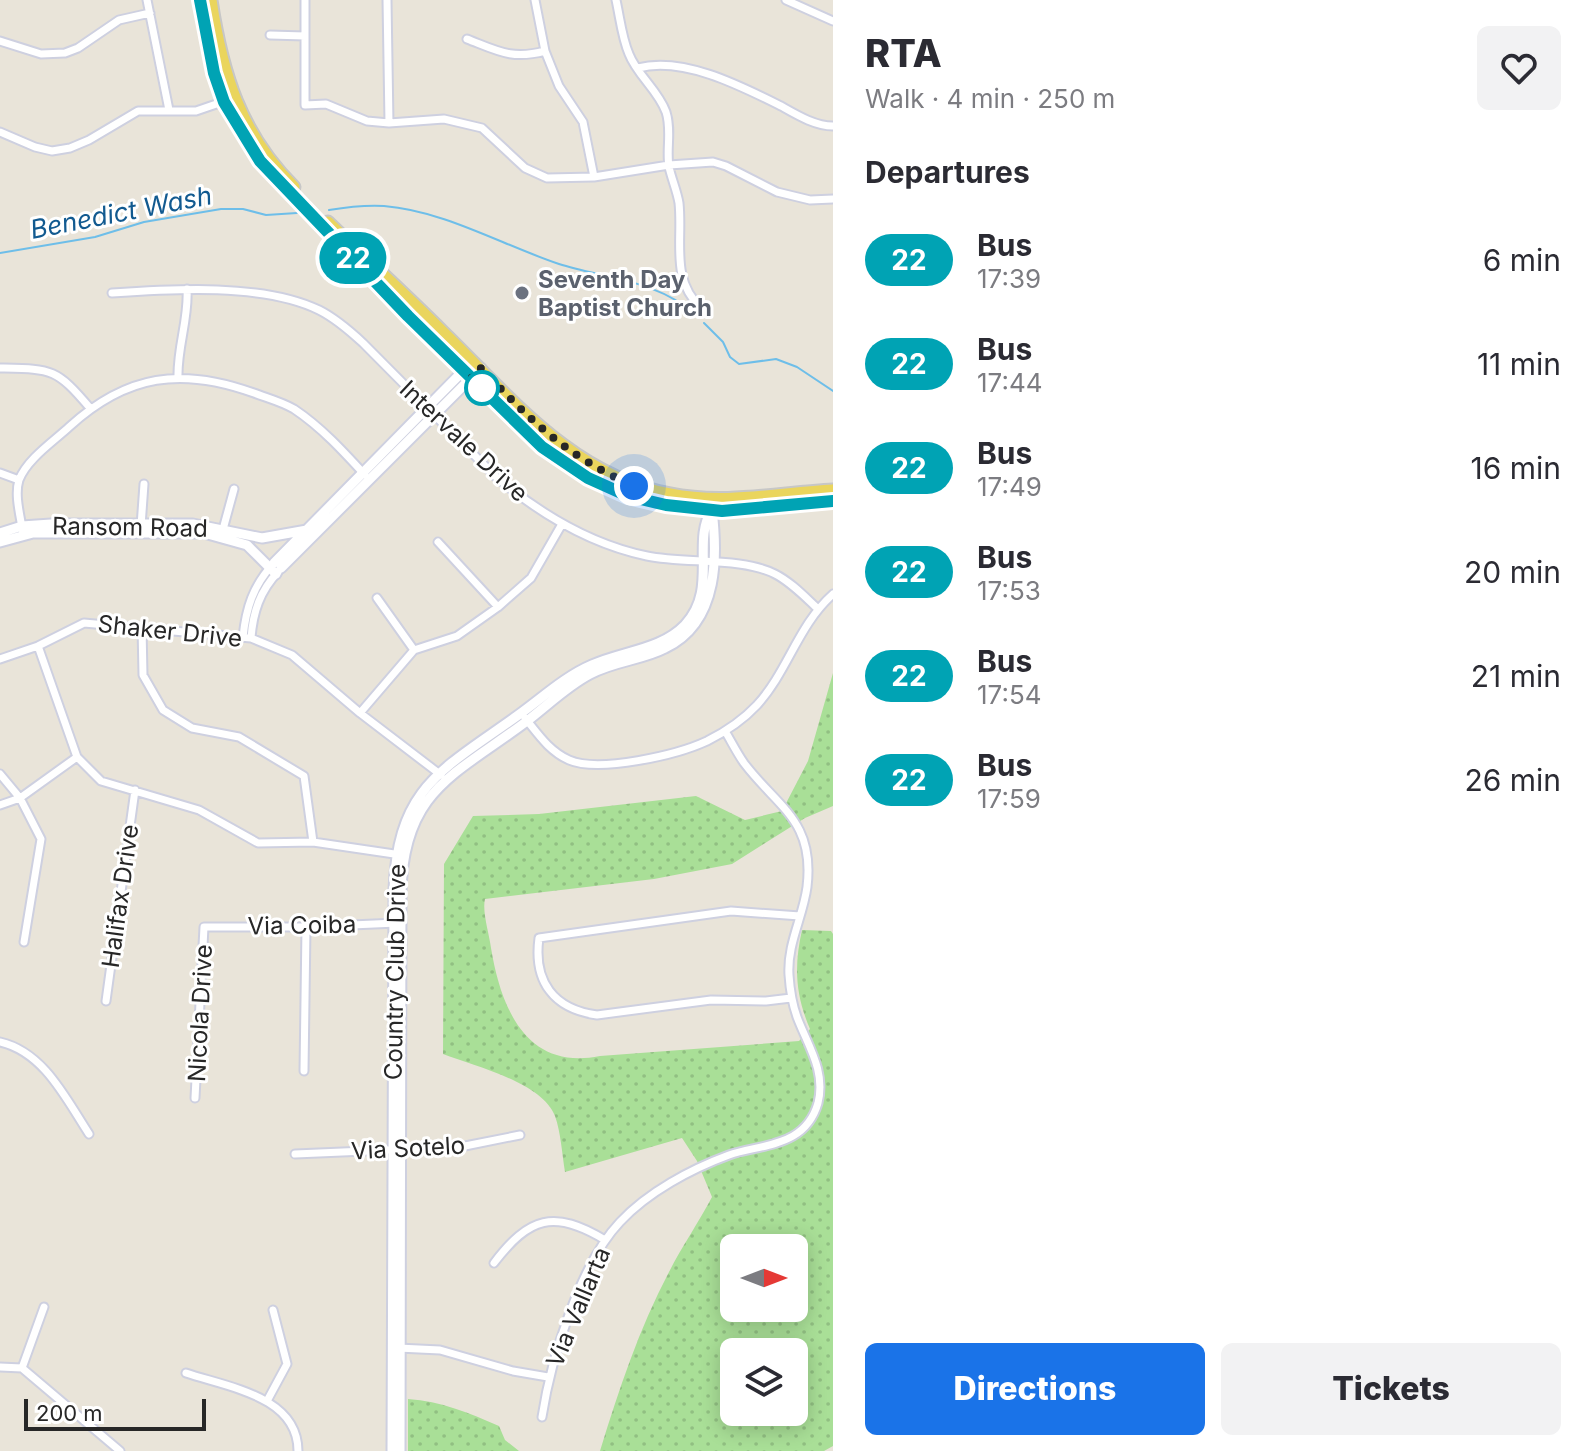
<!DOCTYPE html>
<html lang="en">
<head>
<meta charset="utf-8">
<style>
  body { margin:0; font-family:Inter,sans-serif; background:#f2f2f3; color:#2b2b33; height:100vh; display:flex; flex-direction:column; font-size:30px; white-space:nowrap }
  * { box-sizing:border-box; margin:0 }
  p { font-size:26px; color:#7c7c81 }
  .icon { flex:none; width:44px; height:44px; fill:none; stroke:currentColor; stroke-width:2; stroke-linecap:round; stroke-linejoin:round }
  .map { position:relative; flex:1; overflow:hidden }
  .panel { display:flex; flex-direction:column; background:#fff; width:760px }
  .panel>* { flex:none }
  .badge { padding:0 16px; border-radius:26px; font-size:28px; line-height:52px }
  .needle { width:52px; rotate:90deg }
  .tools { position:absolute; left:720px; top:1234px; display:grid; gap:16px }
  .tools a { display:grid; place-items:center; width:88px; height:88px; border-radius:12px; background:#fff; box-shadow:0 4px 20px #0003; font-size:40px }
  .scale { position:absolute; left:24px; bottom:20px; width:182px; box-sizing:border-box; padding-left:8px; border:4px solid #272727; border-top:0; font-size:22px; line-height:28px; white-space:nowrap; color:#272727; -webkit-text-stroke:6px #fff; paint-order:stroke }
  .you { position:absolute; width:40px; height:40px; margin:-20px; border:6px solid #fff; border-radius:50%; background:#1a73e8; box-shadow:0 0 0 12px #1a73e833 }
  .map>.badge { position:absolute; translate:-50% -50%; box-shadow:0 0 0 4px #fff }
  h2 { padding:0 32px; font-size:30px; line-height:72px }
  .round { display:grid; place-items:center; flex:none; width:84px; height:84px; border-radius:12px; background:#f2f2f3 }
  .headline { display:flex; align-items:center; justify-content:space-between; height:136px; padding:0 32px }
  h1 { font-size:38px; font-weight:800; line-height:60px }
  .cta { display:flex; gap:16px; margin-top:auto; padding:16px 32px }
  .cta a { flex:1; height:92px; border-radius:12px; background:#1a73e8; color:#fff; font-size:32px; font-weight:800; line-height:92px; text-align:center }
  .cta a+a { background:#f2f2f3; color:#2b2b33 }
  ul { padding:0; list-style:none }
  li { display:flex; align-items:center; gap:24px; height:104px; padding:0 32px }
  li div { flex:1 }
  li b { display:block; font-size:30px }
  li em { font-style:normal }
  li .badge { min-width:88px; font-weight:700; text-align:center }
  main { display:flex; flex:1; min-height:0 }
  .map>svg:first-child { display:block }
  .grass { fill:url(#grass-dots); fill-rule:evenodd }
  .lines { fill:none; stroke-linecap:round; stroke-linejoin:round }
  .stream { stroke:#6ebee9; stroke-width:2 }
  .minor-casing { stroke:#ced0e0; stroke-width:11 }
  .tertiary-casing { stroke:#ced0e0; stroke-width:13 }
  .primary-casing { stroke:#c7c7c7; stroke-width:15 }
  .minor { stroke:#fff; stroke-width:7 }
  .tertiary { stroke:#fff; stroke-width:9 }
  .primary { stroke:#ead55d; stroke-width:11 }
  .line-casing { stroke:#fff; stroke-width:18 }
  .line { stroke:#00a3b4; stroke-width:12 }
  .walk { stroke:#272727; stroke-width:8; stroke-dasharray:0 14.4 }
  .worship-dot { fill:#6b7280; stroke:#fff; stroke-width:3 }
  .stop-dot { fill:#fff; stroke:#00a3b4; stroke-width:4 }
  .labels { text-anchor:middle; dominant-baseline:central; stroke-width:6; stroke-linejoin:round; paint-order:stroke }
  .worship-label { font-size:24px; font-weight:bold; fill:#5b616d; stroke:#fff; text-anchor:start }
  .street-label { font-size:24px; fill:#272727; stroke:#fff }
  .water-label { font-size:26px; font-style:italic; fill:#125a90; stroke:#fff }
</style>
</head>
<body>
<main>
<div class="map">
<svg width="833" height="1451" viewBox="0 0 833 1451">
  <defs>
    <pattern id="grass-dots" width="8" height="8" patternUnits="userSpaceOnUse" patternTransform="scale(2)"><rect width="8" height="8" fill="#a9df97"/><path d="M2 2h.1M6 6h.1" fill="none" stroke="#91bf82" stroke-width="1.8" stroke-linecap="round"/></pattern>
  </defs>
  <rect width="100%" height="100%" fill="#e9e4d9"/>
  <path class="grass" d="M833 673V806L805 818 732 864 654 879 485 899C482 912 489 933 491 948 501 1008 526 1071 600 1056L799 1041 810 1029C795 994 794 966 802 930L831 931 833 934V1446L824 1451H600C619 1389 639 1329 669 1272 682 1246 699 1222 712 1197L697 1161 682 1138 565 1172C562 1154 561 1133 555 1116 542 1082 474 1066 443 1054L444 864 473 816 539 814 696 796 745 820 782 811 808 761ZM734 1248H794V1308H734ZM734 1352H794V1412H734Z
    M408 1399C441 1401 469 1413 499 1426L505 1440 519 1451H408Z"/>
  <g class="lines">
    <path class="stream" d="M329 210C347 207 366 205 384 206 445 211 502 245 559 264 603 278 661 281 695 315
      M0 253 95 237 144 222 221 209H243L266 215 297 213
      M704 323 723 342 730 357 739 364 776 359 797 367 833 391"/>
    <defs>
      <path id="minor" d="M147 0 169 110
        M305 0V105L326 104 367 121 389 123 444 119 482 128 525 168 547 178 594 177 669 165 713 162 726 166 777 192 810 200 833 199
        M387 0 389 123
        M535 0 545 51 559 86 583 122 594 177
        M616 0C620 18 622 38 629 54 637 75 658 90 666 112 672 130 666 149 669 167 672 180 677 191 679 203 683 241 670 279 701 308
        M786 0 833 21
        M270 35 305 36
        M467 39C498 51 512 60 545 51
        M0 41 41 54 65 53 78 48 119 20 150 13
        M638 68C683 56 741 86 781 106 797 115 815 126 833 126
        M0 132 35 147 52 151 70 148 89 140 138 111H196L228 100
        M112 293C172 289 264 283 319 310 335 318 349 330 363 343L495 476C540 514 589 544 647 556 685 564 742 557 775 574 791 582 805 597 818 609
        M0 368C52 369 56 368 90 408
        M178 378C177 347 189 319 187 289
        M0 473 19 480
        M141 526 144 484
        M222 533 234 489
        M23 534C21 518 14 496 19 480 27 459 54 441 69 427 127 374 182 367 254 393 267 398 282 402 294 409 321 427 343 451 365 475
        M438 542 498 607
        M377 598 414 650
        M142 627 143 675 163 710 192 728 239 737 304 776 313 842
        M243 637C246 608 253 586 273 564
        M251 638C253 612 260 591 278 572
        M38 646 77 757 101 781 199 810 258 843 313 842 401 855
        M0 659 38 646 84 623 251 638 292 655 360 713 441 775
        M360 713 414 650 457 636 498 607 531 578 562 524
        M525 718C538 734 549 751 569 760 599 773 677 755 707 741 725 732 743 720 757 705 788 671 798 625 833 594
        M0 774 20 798 41 839 24 942
        M0 805 20 798 77 757
        M791 998 766 1001 711 1000 597 1015C554 1009 533 982 539 938L731 911 800 916
        M106 1001 135 790
        M0 1042C44 1052 66 1099 89 1134
        M304 1071 306 927
        M195 1098 204 927H306L397 923
        M295 1154 460 1147 520 1135
        M494 1263C529 1217 554 1209 605 1240
        M398 1348 440 1350 513 1371 548 1377
        M0 1367 22 1368 120 1451
        M22 1368 44 1307
        M186 1373C227 1387 298 1396 298 1451
        M267 1401 287 1364 273 1310
        M542 1417C551 1359 580 1264 620 1222 648 1192 691 1169 729 1155 749 1148 774 1147 793 1136 805 1129 814 1117 818 1103 826 1071 808 1046 797 1017 792 1003 790 990 789 975 787 944 803 917 807 887 815 820 777 807 744 763 737 753 731 741 725 731"/>
      <path id="tertiary" d="M0 533 22 526 51 524H193L262 538 307 530
        M0 542 33 533H204L247 545 276 574
        M274 563 468 366
        M281 568 481 368
        M392 1451 394 889C398 787 442 770 517 716 541 699 564 677 592 665 623 651 661 650 685 625 719 589 691 541 712 510
        M400 1451 401 893C403 790 455 775 527 721 548 705 567 686 590 674 614 661 642 660 665 648 720 622 718 553 711 502"/>
      <path id="primary" d="M200 0C212 69 219 103 260 161 327 236 400 307 471 377 520 424 562 475 629 496 699 518 762 505 833 501
        M211 0C222 73 240 133 294 187
        M328 222C366 259 405 294 442 331 510 397 572 476 670 494 724 505 778 493 833 490"/>
    </defs>
    <use href="#minor" class="minor-casing"/>
    <use href="#tertiary" class="tertiary-casing"/>
    <use href="#primary" class="primary-casing"/>
    <use href="#minor" class="minor"/>
    <use href="#tertiary" class="tertiary"/>
    <use href="#primary" class="primary"/>
  </g>
  <g class="lines">
    <defs>
      <path id="line" d="M200 0 214 73 224 102 260 161 408 316 542 447 588 478 628 496 666 505 722 511 833 501"/>
    </defs>
    <use href="#line" class="line-casing"/>
    <use href="#line" class="line"/>
    <path class="walk" d="M482 388 471 377 481 368C531 421 566 456 634 486"/>
  </g>
  <circle class="worship-dot" cx="522" cy="293" r="8"/>
  <circle class="stop-dot" cx="482" cy="388" r="16"/>
  <g class="labels">
    <g class="worship-label">
      <text x="538" y="279">Seventh Day<tspan x="538" dy="28">Baptist Church</tspan></text>
    </g>
    <g class="street-label">
      <text transform="translate(464 441) rotate(43)">Intervale Drive</text>
      <text transform="translate(130 527) rotate(1)">Ransom Road</text>
      <text transform="translate(170 631) rotate(6)">Shaker Drive</text>
      <text transform="translate(120 896) rotate(-82)">Halifax Drive</text>
      <text transform="translate(302 925) rotate(-1)">Via Coiba</text>
      <text transform="translate(395 972) rotate(-89)">Country Club Drive</text>
      <text transform="translate(200 1013) rotate(-87)">Nicola Drive</text>
      <text transform="translate(408 1148) rotate(-3)">Via Sotelo</text>
      <text transform="translate(578 1307) rotate(-67)">Via Vallarta</text>
    </g>
    <g class="water-label">
      <text transform="translate(121 212) rotate(-11)">Benedict Wash</text>
    </g>
  </g>
</svg>
<div class="tools">
<a><svg class="needle" viewBox="-14 -14 28 28"><path d="M0-13l5 13h-10z" fill="#e53935"/><path d="M0 13l5-13h-10z" fill="#7c7c81"/></svg></a>
<a><svg class="icon" aria-label="layers" viewBox="0 0 24 24"><path d="M12 4l9 5-9 5-9-5zM3 14l9 5 9-5"/></svg></a>
</div>
<div class="scale">200 m</div>
<div class="you" style="left:634px;top:486px"></div>
<b class="badge" style="left:353px;top:258px;background:#00a3b4;color:#fff">22</b>
</div>
<section class="panel">
<div class="headline"><div><h1>RTA</h1><p>Walk · 4 min · 250 m</p></div><a class="round"><svg class="icon" aria-label="heart" viewBox="0 0 24 24"><path d="M12 20l-8-8c-3-5 5-10 8-4 3-6 11-1 8 4z"/></svg></a></div>
<h2>Departures</h2>
<ul>
<li><span class="badge" style="background:#00a3b4;color:#fff">22</span><div><b>Bus</b><p>17:39</p></div><em>6 min</em></li>
<li><span class="badge" style="background:#00a3b4;color:#fff">22</span><div><b>Bus</b><p>17:44</p></div><em>11 min</em></li>
<li><span class="badge" style="background:#00a3b4;color:#fff">22</span><div><b>Bus</b><p>17:49</p></div><em>16 min</em></li>
<li><span class="badge" style="background:#00a3b4;color:#fff">22</span><div><b>Bus</b><p>17:53</p></div><em>20 min</em></li>
<li><span class="badge" style="background:#00a3b4;color:#fff">22</span><div><b>Bus</b><p>17:54</p></div><em>21 min</em></li>
<li><span class="badge" style="background:#00a3b4;color:#fff">22</span><div><b>Bus</b><p>17:59</p></div><em>26 min</em></li>
</ul>
<div class="cta"><a>Directions</a><a>Tickets</a></div>
</section>
</main>
</body>
</html>
